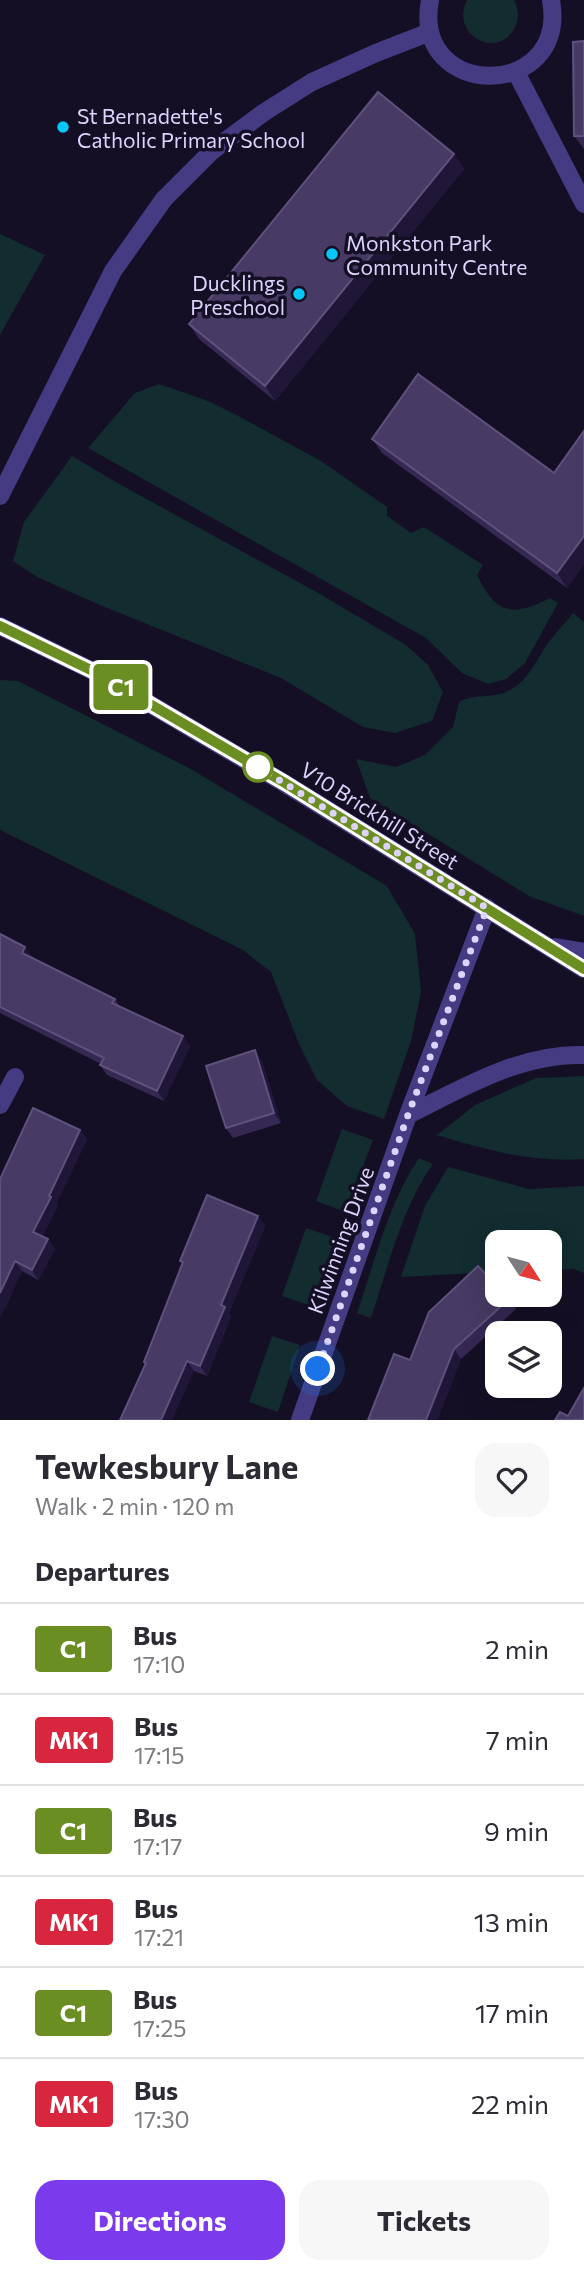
<!DOCTYPE html>
<html lang="en">
<head>
<meta charset="utf-8">
<style>
  body { margin:0; font-family:Commissioner,sans-serif; background:#f7f7f7; color:#2b2b33; height:100vh; display:flex; flex-direction:column; font-size:26px; white-space:nowrap }
  * { box-sizing:border-box; margin:0 }
  p { font-size:23px; color:#7c7c81 }
  .icon { flex:none; width:38px; height:38px; fill:none; stroke:currentColor; stroke-width:2; stroke-linecap:round; stroke-linejoin:round }
  .map { position:relative; height:1420px; overflow:hidden }
  .panel { display:flex; flex-direction:column; background:#fff; flex:1 }
  .panel>* { flex:none }
  .badge { padding:0 14px; border-radius:5px; font-size:24px; line-height:46px }
  .needle { width:46px; rotate:126deg }
  .tools { position:absolute; left:485px; top:1230px; display:grid; gap:14px }
  .tools a { display:grid; place-items:center; width:77px; height:77px; border-radius:14px; background:#fff; box-shadow:0 7px 28px #0002; font-size:35px }
  .you { position:absolute; width:35px; height:35px; margin:-18px; border:5px solid #fff; border-radius:50%; background:#1a73e8; box-shadow:0 0 0 10px #1a73e833 }
  .map>.badge { position:absolute; translate:-50% -50%; box-shadow:0 0 0 4px #fff }
  h2 { padding:0 35px; font-size:26px; line-height:63px }
  .round { display:grid; place-items:center; flex:none; width:74px; height:74px; border-radius:21px; background:#f7f7f7 }
  .headline { display:flex; align-items:center; justify-content:space-between; height:119px; padding:0 35px }
  h1 { font-size:33px; font-weight:700; line-height:52px }
  .button { display:flex; gap:14px; margin-top:auto; padding:14px 35px }
  .button a { flex:1; height:80px; border-radius:21px; background:#7c3aed; color:#fff; font-size:28px; font-weight:700; line-height:80px; text-align:center }
  .button a+a { background:#f7f7f7; color:#2b2b33 }
  ul { padding:0; list-style:none }
  li { display:flex; align-items:center; gap:21px; height:91px; padding:0 35px; border-top:2px solid #e1e1e2 }
  li div { flex:1 }
  li b { display:block; font-size:26px }
  li em { font-style:normal }
  li .badge { min-width:77px; font-weight:700; text-align:center }
  .map>svg:first-child { display:block }
  .green { fill:#122c2f }
  .lines { fill:none; stroke-linecap:round; stroke-linejoin:round }
  .minor { stroke:#453b83; stroke-width:18 }
  .wall { fill:#352852 }
  .shaded-wall { fill:#201638 }
  .building { fill:#473a64; stroke:#5e527c; stroke-width:2 }
  .line-casing { stroke:#fff; stroke-width:16 }
  .line { stroke:#6b8e23; stroke-width:10 }
  .walk { stroke:#ddd4fe; stroke-width:7; stroke-dasharray:0 12.6 }
  .poi-dot { fill:#05c6f9; stroke:#150f25; stroke-width:2.5 }
  .stop-dot { fill:#fff; stroke:#6b8e23; stroke-width:3.5 }
  .labels { text-anchor:middle; dominant-baseline:central; stroke-width:7; stroke-linejoin:round; paint-order:stroke }
  .poi-label { font-size:21px; fill:#ddd4fe; stroke:#150f25; text-anchor:start }
  .street-label { font-size:21px; fill:#ddd4fe; stroke:#150f25 }
</style>
</head>
<body>
<div class="map">
<svg width="584" height="1420" viewBox="0 0 584 1420">
  <rect width="100%" height="100%" fill="#150f25"/>
  <path class="green" d="M467 0H514C518 8 520 18 515 27 499 61 449 35 467 0Z
    M0 234 45 255 0 335Z
    M159 384 208 401 242 418 321 461 387 507V516L411 533 424 527 483 565 477 575C497 615 512 617 550 598L558 603 525 663 506 679 488 684 462 673 426 638 88 448 135 393Z
    M72 456 121 485 320 594 406 645 428 665 443 692 432 721 395 733 363 727 281 678 100 605 39 578 13 561 24 522Z
    M573 613 584 622V916L529 896 370 798 356 759 396 767 425 755 453 727 459 702C476 693 489 699 506 692 527 683 536 661 548 643 556 633 565 623 573 613Z
    M0 680 18 681 189 768 387 886 415 934 421 992 411 1041 384 1119 347 1106 317 1080 299 1044 271 972 243 950 0 830Z
    M584 1076V1159C532 1163 486 1150 437 1135L475 1105 536 1078Z
    M342 1129 373 1140 346 1212 316 1201Z
    M419 1158 433 1164C402 1207 388 1267 371 1318L357 1313C375 1261 388 1204 419 1158Z
    M448 1167 529 1189 584 1186V1273L574 1269 550 1270V1242H497V1272L401 1277 425 1206Z
    M306 1228 338 1239 314 1307 282 1296Z
    M272 1336 300 1345 278 1412 249 1402Z"/>
  <g class="lines">
    <path class="minor" d="M430 0C411 101 569 101 551 0
      M516 72 584 204
      M0 496 113 271 164 199 212 151 263 113 312 82 376 53 430 32
      M0 626 97 673 284 783 584 969
      M555 947 584 952
      M0 1105 15 1077
      M408 1115C463 1088 520 1053 584 1055
      M300 1420 408 1115 487 908"/>
  </g>
  <path class="wall" d="M584 41V149L574 136Z
    M454 154 464 169 275 401 199 339 189 324Z
    M372 439 554 473 567 588 382 453Z
    M0 934 25 947 32 957 115 999 120 1007 183 1036 190 1046 164 1101 107 1075 100 1065 101 1064 0 1013Z
    M262 1061 281 1123 233 1138 226 1128Z
    M80 1130 87 1139 56 1204 58 1206 42 1236 48 1239 55 1249 38 1280 22 1271 0 1318V1179Z
    M258 1216 265 1226 229 1313 231 1317 207 1376 194 1371 145 1365 144 1362 183 1265 180 1261Z
    M509 1299 516 1309 461 1359 437 1420H368L410 1360Z"/>
  <path class="shaded-wall" d="M454 154 464 169 275 401 265 386Z
    M584 536V565L567 588 557 573Z
    M25 947 32 956 29 962 22 953Z
    M183 1036 190 1046 164 1101 157 1091Z
    M255 1050 262 1061 281 1123 274 1113Z
    M80 1130 87 1139 56 1204 58 1206 39 1241 33 1232Z
    M258 1216 265 1226 229 1313 231 1317 207 1376 200 1366 221 1305Z
    M48 1239 55 1249 38 1280 32 1270Z
    M15 1261 22 1271 0 1318V1293Z
    M454 1349 461 1359 437 1420H426Z
    M187 1361 194 1371 172 1420H161Z"/>
  <path class="building" d="M584 41V136H574L573 42Z
    M378 92 454 154 265 386 189 324Z
    M418 374 554 473 584 431V536L557 573 372 439Z
    M0 934 25 947 22 953 115 999 112 1003 183 1036 157 1091 100 1065 104 1058 0 1007Z
    M255 1050 274 1113 226 1128 206 1066Z
    M33 1108 80 1130 49 1196 51 1197 33 1232 48 1239 32 1270 15 1261 0 1293V1179Z
    M207 1195 258 1216 221 1305 225 1307 200 1366 187 1361 161 1420H120L146 1363 144 1362 183 1262 180 1261Z
    M478 1266 497 1286V1295H506L509 1299 454 1349 426 1420H368L394 1354 410 1360 429 1312Z
    M584 1388V1420H555L560 1412 568 1416Z"/>
  <g class="lines">
    <defs>
      <path id="line" d="M0 626 97 673 285 783 584 969"/>
    </defs>
    <use href="#line" class="line-casing"/>
    <use href="#line" class="line"/>
    <path class="walk" d="M258 767 487 908 408 1115 318 1369"/>
  </g>
  <g class="poi-dot">
    <circle cx="63" cy="127" r="7"/>
    <circle cx="332" cy="254" r="7"/>
    <circle cx="299" cy="294" r="7"/>
  </g>
  <circle class="stop-dot" cx="258" cy="767" r="14"/>
  <g class="labels">
    <g class="poi-label">
      <text x="77" y="115">St Bernadette's<tspan x="77" dy="24">Catholic Primary School</tspan></text>
      <text x="346" y="242">Monkston Park<tspan x="346" dy="24">Community Centre</tspan></text>
      <text x="285" y="282" text-anchor="end">Ducklings<tspan x="285" dy="24">Preschool</tspan></text>
    </g>
    <g class="street-label">
      <text transform="translate(380 815) rotate(32)">V10 Brickhill Street</text>
      <text transform="translate(340 1240) rotate(-70)">Kilwinning Drive</text>
    </g>
  </g>
</svg>
<div class="tools">
<a><svg class="needle" viewBox="-14 -14 28 28"><path d="M0-13l5 13h-10z" fill="#e53935"/><path d="M0 13l5-13h-10z" fill="#7c7c81"/></svg></a>
<a><svg class="icon" aria-label="layers" viewBox="0 0 24 24"><path d="M12 4l9 5-9 5-9-5zM3 14l9 5 9-5"/></svg></a>
</div>
<div class="you" style="left:318px;top:1369px"></div>
<b class="badge" style="left:121px;top:687px;background:#6b8e23;color:#fff">C1</b>
</div>
<section class="panel">
<div class="headline"><div><h1>Tewkesbury Lane</h1><p>Walk · 2 min · 120 m</p></div><a class="round"><svg class="icon" aria-label="heart" viewBox="0 0 24 24"><path d="M12 20l-8-8c-3-5 5-10 8-4 3-6 11-1 8 4z"/></svg></a></div>
<h2>Departures</h2>
<ul>
<li><span class="badge" style="background:#6b8e23;color:#fff">C1</span><div><b>Bus</b><p>17:10</p></div><em>2 min</em></li>
<li><span class="badge" style="background:#d7263d;color:#fff">MK1</span><div><b>Bus</b><p>17:15</p></div><em>7 min</em></li>
<li><span class="badge" style="background:#6b8e23;color:#fff">C1</span><div><b>Bus</b><p>17:17</p></div><em>9 min</em></li>
<li><span class="badge" style="background:#d7263d;color:#fff">MK1</span><div><b>Bus</b><p>17:21</p></div><em>13 min</em></li>
<li><span class="badge" style="background:#6b8e23;color:#fff">C1</span><div><b>Bus</b><p>17:25</p></div><em>17 min</em></li>
<li><span class="badge" style="background:#d7263d;color:#fff">MK1</span><div><b>Bus</b><p>17:30</p></div><em>22 min</em></li>
</ul>
<div class="button"><a>Directions</a><a>Tickets</a></div>
</section>
</body>
</html>
